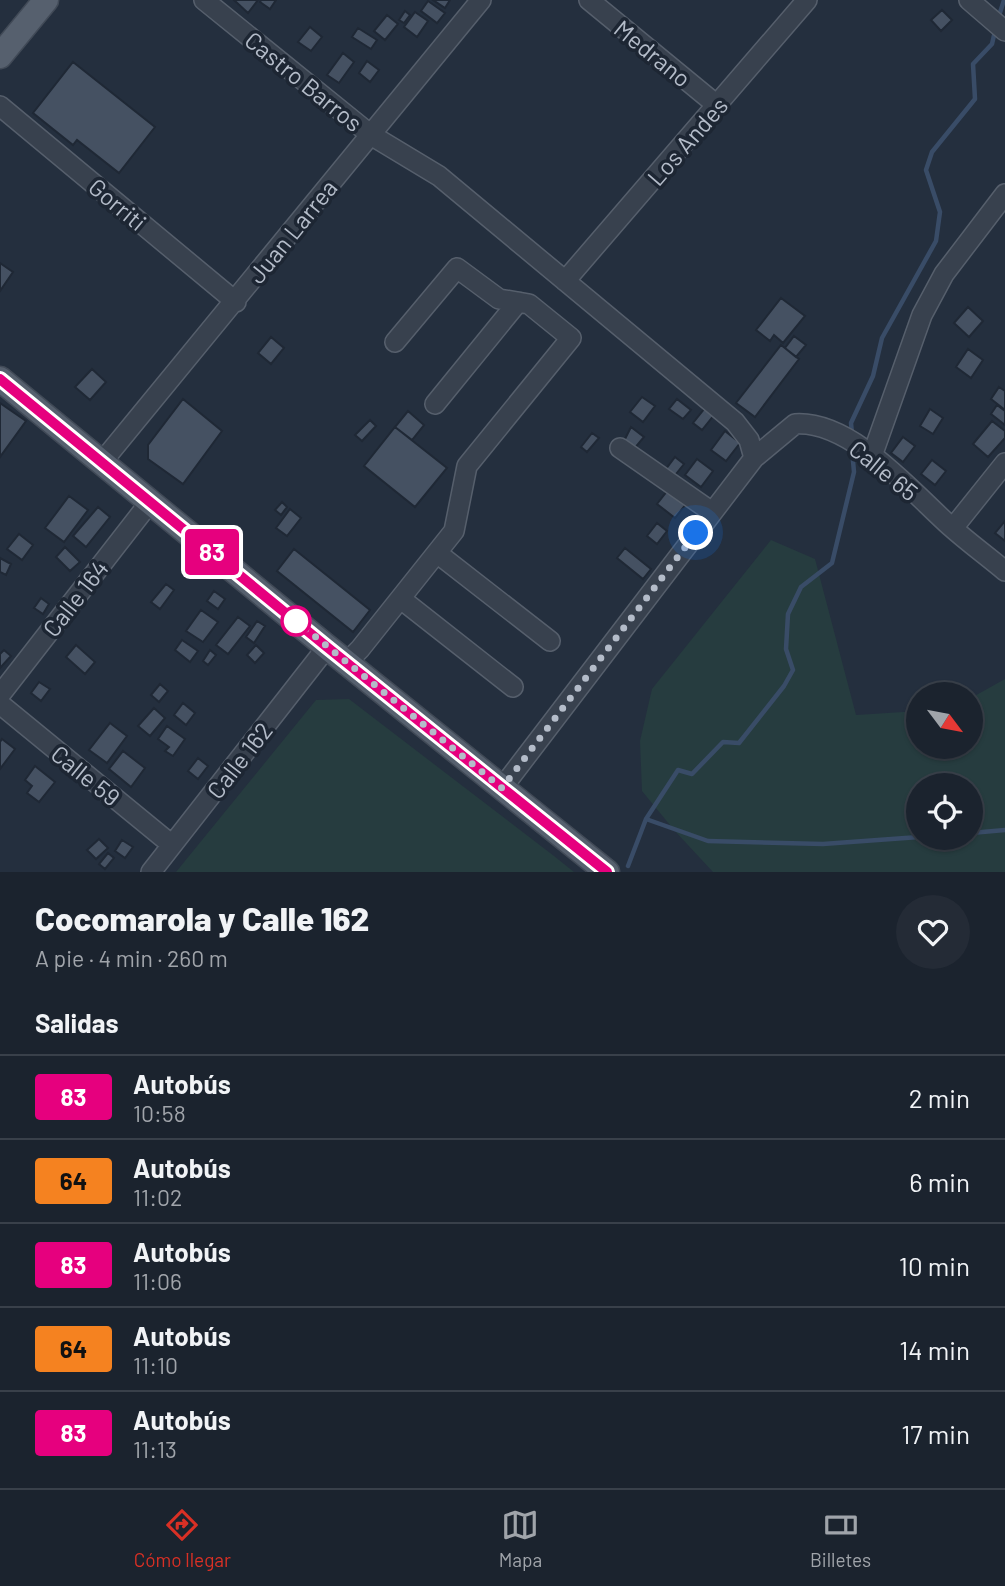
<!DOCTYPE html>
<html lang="es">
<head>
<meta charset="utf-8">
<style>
  body { margin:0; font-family:Barlow,sans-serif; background:#242b36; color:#f1f3f6; height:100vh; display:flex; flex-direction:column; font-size:26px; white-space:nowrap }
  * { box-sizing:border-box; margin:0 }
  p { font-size:23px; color:#a0a4aa }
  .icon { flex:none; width:38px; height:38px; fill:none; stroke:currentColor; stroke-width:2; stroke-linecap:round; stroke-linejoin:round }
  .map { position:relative; height:872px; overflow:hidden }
  .drawer { display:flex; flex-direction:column; background:#1b232e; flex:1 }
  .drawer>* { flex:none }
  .badge { padding:0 14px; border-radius:5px; font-size:24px; line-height:46px }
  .needle { width:46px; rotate:122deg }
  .buttons { position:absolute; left:906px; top:682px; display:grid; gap:14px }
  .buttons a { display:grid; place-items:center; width:77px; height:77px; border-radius:50%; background:#1b232e; box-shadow:0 2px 5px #0004,0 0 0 2px #39404a; font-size:35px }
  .you { position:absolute; width:35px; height:35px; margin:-18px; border:5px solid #fff; border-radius:50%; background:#1a73e8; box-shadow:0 0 0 10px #1a73e833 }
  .map>.badge { position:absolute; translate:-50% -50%; box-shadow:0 0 0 4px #fff }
  h2 { padding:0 35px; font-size:26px; line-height:63px }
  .round { display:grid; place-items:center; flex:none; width:74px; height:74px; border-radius:37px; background:#242b36 }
  .overview { display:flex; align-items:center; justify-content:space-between; height:119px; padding:0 35px }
  h1 { font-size:33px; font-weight:800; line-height:52px }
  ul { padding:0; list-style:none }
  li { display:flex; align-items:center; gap:21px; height:84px; padding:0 35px; border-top:2px solid #39404a }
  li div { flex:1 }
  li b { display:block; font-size:26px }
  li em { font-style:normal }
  li .badge { min-width:77px; font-weight:700; text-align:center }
  .tabs { display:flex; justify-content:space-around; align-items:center; height:98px; border-top:2px solid #39404a; background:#1b232e; font-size:19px; color:#a0a4aa }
  .tabs a { display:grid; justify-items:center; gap:4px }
  .tabs .on { color:#d93025 }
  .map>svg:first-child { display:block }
  .green { fill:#263c3f; fill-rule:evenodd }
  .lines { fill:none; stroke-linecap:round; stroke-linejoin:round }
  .stream { stroke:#394c67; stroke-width:4.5 }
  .building { fill:#455162; stroke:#1f2835; stroke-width:2 }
  .minor-casing { stroke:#565f6c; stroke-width:22 }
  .major-casing { stroke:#414a57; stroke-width:27 }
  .minor { stroke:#38414e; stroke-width:19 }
  .major { stroke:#56606e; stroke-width:24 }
  .line-casing { stroke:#fff; stroke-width:16 }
  .line { stroke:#e6007e; stroke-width:10 }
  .walk { stroke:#b4bcc9; stroke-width:7; stroke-dasharray:0 12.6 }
  .stop-dot { fill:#fff; stroke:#e6007e; stroke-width:3.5 }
  .labels { text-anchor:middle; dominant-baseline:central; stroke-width:7; stroke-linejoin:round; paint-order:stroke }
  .street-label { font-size:24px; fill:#b4bcc9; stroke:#1d2633 }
</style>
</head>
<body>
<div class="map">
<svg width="1005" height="872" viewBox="0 0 1005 872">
  <rect width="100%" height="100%" fill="#242f3e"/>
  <path class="green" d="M771 540 815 559 856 715 919 711V747H971V698L1005 679V872H713L674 830 642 791 640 741 652 689ZM919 786H971V838H919Z
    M349 699 554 856 574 872H176L316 700Z"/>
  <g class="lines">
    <path class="stream" d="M998 19 1004 0
      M852 434 851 423 873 376 882 338 936 241 940 212 926 170 932 152 975 99 973 64 992 44 995 31
      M646 819 708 841 823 844 919 837
      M971 833 1005 830
      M628 866 646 819 678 770 692 774 723 742 739 743 784 686 793 670 786 649 788 614 801 587 832 563 854 472 852 450"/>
  </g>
  <path class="building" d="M234 0H258L248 13Z
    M261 0H276L270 9 260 2Z
    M433 0H450L445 8Z
    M428 1 445 13 437 23 421 11Z
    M942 10 952 20 941 31 931 20Z
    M405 11 410 15 404 23 399 20Z
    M415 12 428 21 417 37 404 27Z
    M387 15 398 24 385 40 374 31Z
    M310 27 322 37 311 51 298 42Z
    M358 28 377 40 371 49 352 37Z
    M343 53 354 62 339 83 327 75Z
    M367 61 379 70 370 82 359 73Z
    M73 62 155 127 119 173 77 140 73 145 33 113Z
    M0 263 13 272 0 291Z
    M781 298 805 316 783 343 774 335 770 341 756 330Z
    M968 307 983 321 969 337 954 323Z
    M794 336 806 345 796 357 785 348Z
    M271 337 284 348 271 364 258 353Z
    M781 345 799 359 755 417 736 403Z
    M968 349 983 360 971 378 956 367Z
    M92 369 106 382 90 400 75 387Z
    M999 387 1005 391V410L991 399Z
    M642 397 655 406 643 422 630 412Z
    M183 399 222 431 183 484 148 459V445Z
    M677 399 691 410 683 419 669 409Z
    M0 403 26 421 0 457Z
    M997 405 1005 411V425L991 414Z
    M705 408 714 415 702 430 693 423Z
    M930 409 943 418 933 434 920 426Z
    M408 411 424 425 412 440 395 427Z
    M370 420 376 426 362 441 355 435Z
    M992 421 1005 431V438L988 457 973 444Z
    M395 427 447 468 415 507 364 466Z
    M631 427 644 437 634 449 624 441Z
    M725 431 740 443 726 461 711 450Z
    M592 433 599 438 587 452 581 447Z
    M903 437 915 446 903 462 891 453Z
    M675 457 684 464 672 479 663 473Z
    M697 459 713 471 701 487 685 475Z
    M932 460 946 471 935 485 921 474Z
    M668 490 686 504 675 518 657 504Z
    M69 496 88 510 64 542 45 528Z
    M282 502 287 507 281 515 275 510Z
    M98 507 110 517 86 547 73 536Z
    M290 509 301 518 287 536 276 528Z
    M1005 521V541L995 533Z
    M657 523 667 531 657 544 647 536Z
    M19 534 33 545 22 560 7 549Z
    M65 547 80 562 70 571 56 557Z
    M625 548 651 569 643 579 617 558Z
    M294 549 370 610 353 632 277 571Z
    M0 558 11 564 6 575 0 572Z
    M166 584 174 590 160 609 151 602Z
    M214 591 225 599 218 609 207 601Z
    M41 598 49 604 43 614 34 608Z
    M201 610 218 622 203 642 186 631Z
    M238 617 250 626 228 654 216 645Z
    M257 621 265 626 254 643 246 637Z
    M182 640 198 651 190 662 175 650Z
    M76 645 95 662 85 674 66 657Z
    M256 645 264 653 255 663 247 655Z
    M4 650 11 656 0 668V654Z
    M210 650 216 655 208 665 203 661Z
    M39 682 50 689 41 701 31 693Z
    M160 684 168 691 159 702 151 695Z
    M183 703 195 713 186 725 174 715Z
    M154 708 165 718 150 736 138 726Z
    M110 723 127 736 107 763 89 750Z
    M167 726 185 739 173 756 165 751 169 747 158 739Z
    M2 739 15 749 0 769V742Z
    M123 751 145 768 131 787 109 769Z
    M198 758 208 766 198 779 188 771Z
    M35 766 55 782 39 802 27 793 32 786 25 780Z
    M99 839 108 848 96 859 87 850Z
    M122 840 133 847 125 858 115 851Z
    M108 853 114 858 105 869 99 864Z"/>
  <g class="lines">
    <defs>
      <path id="minor" d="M204 0 371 135 439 176 735 422 749 440 754 458
        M589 0 718 106
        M969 0 1005 31
        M0 106 236 302
        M565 281 807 0
        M435 404 518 302
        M620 448 712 512
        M872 456 922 315 944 274 1005 194
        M102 462 481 0
        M953 528 1005 463
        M437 553 550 641
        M401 599 513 687
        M347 662 360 649 454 531 467 466 571 338 529 304 499 299 457 268 395 342
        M0 695 150 502
        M0 704 172 845
        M502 788 754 458 795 424C851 420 912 492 950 526 968 542 987 556 1005 571
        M151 872 327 647"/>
      <path id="major" d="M0 56 46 0
        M0 379 327 647 607 872"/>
    </defs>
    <use href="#minor" class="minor-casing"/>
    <use href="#major" class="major-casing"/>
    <use href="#minor" class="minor"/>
    <use href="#major" class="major"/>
  </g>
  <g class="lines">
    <defs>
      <path id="line" d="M0 379 327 647 607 872"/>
    </defs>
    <use href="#line" class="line-casing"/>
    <use href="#line" class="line"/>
    <path class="walk" d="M296 621 502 788 696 533"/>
  </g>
  <circle class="stop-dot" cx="296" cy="621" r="14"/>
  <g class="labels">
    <g class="street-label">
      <text transform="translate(653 53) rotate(39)">Medrano</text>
      <text transform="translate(304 81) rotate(39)">Castro Barros</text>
      <text transform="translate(687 141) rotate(-49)">Los Andes</text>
      <text transform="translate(118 204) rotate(40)">Gorriti</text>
      <text transform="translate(292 231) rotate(-51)">Juan Larrea</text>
      <text transform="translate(884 470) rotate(39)">Calle 65</text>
      <text transform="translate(75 598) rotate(-52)">Calle 164</text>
      <text transform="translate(239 760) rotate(-52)">Calle 162</text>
      <text transform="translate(86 775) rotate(39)">Calle 59</text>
    </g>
  </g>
</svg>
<div class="buttons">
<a><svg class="needle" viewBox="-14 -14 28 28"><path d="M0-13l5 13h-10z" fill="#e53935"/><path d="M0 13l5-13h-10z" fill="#a0a4aa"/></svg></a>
<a><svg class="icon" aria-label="locate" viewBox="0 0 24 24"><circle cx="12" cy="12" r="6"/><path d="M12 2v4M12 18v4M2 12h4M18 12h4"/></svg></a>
</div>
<div class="you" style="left:696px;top:533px"></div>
<b class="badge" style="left:212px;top:552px;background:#e6007e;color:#fff">83</b>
</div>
<section class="drawer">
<div class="overview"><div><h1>Cocomarola y Calle 162</h1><p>A pie · 4 min · 260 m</p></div><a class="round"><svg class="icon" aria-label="heart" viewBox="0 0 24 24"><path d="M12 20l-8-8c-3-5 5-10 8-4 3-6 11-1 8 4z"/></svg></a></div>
<h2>Salidas</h2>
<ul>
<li><span class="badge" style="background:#e6007e;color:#fff">83</span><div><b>Autobús</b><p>10:58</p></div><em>2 min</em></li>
<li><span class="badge" style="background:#f58220;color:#111">64</span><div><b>Autobús</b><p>11:02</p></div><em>6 min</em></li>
<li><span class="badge" style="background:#e6007e;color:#fff">83</span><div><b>Autobús</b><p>11:06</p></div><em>10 min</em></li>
<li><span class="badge" style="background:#f58220;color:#111">64</span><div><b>Autobús</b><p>11:10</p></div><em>14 min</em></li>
<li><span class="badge" style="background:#e6007e;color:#fff">83</span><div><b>Autobús</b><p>11:13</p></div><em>17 min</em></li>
</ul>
</section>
<nav class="tabs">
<a class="on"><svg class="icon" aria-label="directions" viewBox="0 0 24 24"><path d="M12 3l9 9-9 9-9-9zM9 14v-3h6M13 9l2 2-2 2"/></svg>Cómo llegar</a>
<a><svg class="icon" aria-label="map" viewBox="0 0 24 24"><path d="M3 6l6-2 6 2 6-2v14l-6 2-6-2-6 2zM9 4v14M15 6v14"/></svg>Mapa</a>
<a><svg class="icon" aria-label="tickets" viewBox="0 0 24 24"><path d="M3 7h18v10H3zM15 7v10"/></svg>Billetes</a>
</nav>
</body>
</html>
